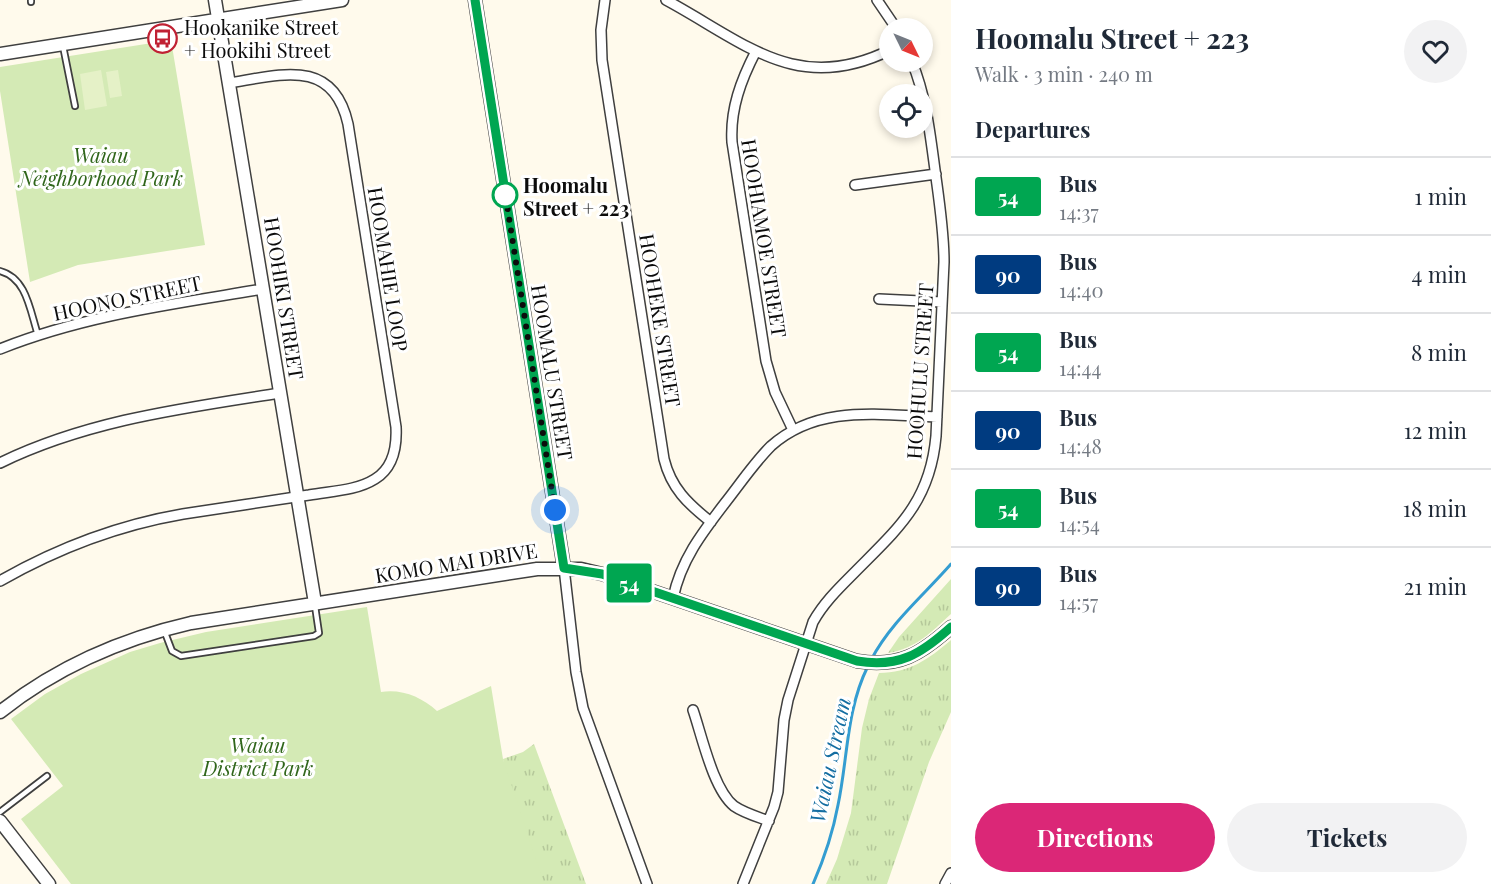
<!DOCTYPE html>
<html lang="en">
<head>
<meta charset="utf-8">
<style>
  body { margin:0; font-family:"Playfair Display",serif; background:#f2f2f3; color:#1f2937; height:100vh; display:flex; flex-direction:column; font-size:22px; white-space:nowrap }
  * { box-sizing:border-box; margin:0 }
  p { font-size:20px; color:#747a83 }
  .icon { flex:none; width:33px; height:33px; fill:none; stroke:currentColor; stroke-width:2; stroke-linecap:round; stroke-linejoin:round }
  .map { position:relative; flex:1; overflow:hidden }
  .drawer { display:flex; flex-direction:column; background:#fff; width:540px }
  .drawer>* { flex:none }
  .badge { padding:0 12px; border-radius:4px; font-size:21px; line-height:39px }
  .needle { width:39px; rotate:133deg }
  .buttons { position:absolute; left:879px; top:18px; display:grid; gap:12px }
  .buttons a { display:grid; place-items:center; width:54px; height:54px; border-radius:50%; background:#fff; box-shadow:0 3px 9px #0003; font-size:30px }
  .you { position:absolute; width:30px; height:30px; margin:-15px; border:4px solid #fff; border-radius:50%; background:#1a73e8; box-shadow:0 0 0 9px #1a73e833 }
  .map>.badge { position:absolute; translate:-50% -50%; box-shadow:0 0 0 3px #fff }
  h2 { padding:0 24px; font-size:22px; line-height:54px }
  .round { display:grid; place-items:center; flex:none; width:63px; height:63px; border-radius:32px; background:#f2f2f3 }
  .overview { display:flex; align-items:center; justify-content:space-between; height:102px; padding:0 24px }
  h1 { font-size:28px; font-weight:700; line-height:45px }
  .button { display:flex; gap:12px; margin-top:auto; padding:12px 24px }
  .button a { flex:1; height:69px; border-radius:36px; background:#db2777; color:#fff; font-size:24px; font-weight:700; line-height:69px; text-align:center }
  .button a+a { background:#f2f2f3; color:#1f2937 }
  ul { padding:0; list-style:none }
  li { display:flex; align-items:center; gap:18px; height:78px; padding:0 24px; border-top:2px solid #e0e1e3 }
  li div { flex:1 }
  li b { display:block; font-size:22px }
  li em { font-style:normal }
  li .badge { min-width:66px; font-weight:700; text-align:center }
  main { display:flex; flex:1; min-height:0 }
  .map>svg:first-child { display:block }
  .grass { fill:url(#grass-tufts) }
  .park { fill:#d4eab5 }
  .pitch { fill:#e5f1c7 }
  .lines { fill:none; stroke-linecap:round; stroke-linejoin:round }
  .stream { stroke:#349dd1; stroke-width:3 }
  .service-casing { stroke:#3f3f3f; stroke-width:8 }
  .minor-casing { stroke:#3f3f3f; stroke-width:12 }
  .tertiary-casing { stroke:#3f3f3f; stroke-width:15 }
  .service { stroke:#fff; stroke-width:4.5 }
  .minor { stroke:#fff; stroke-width:9 }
  .tertiary { stroke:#fff; stroke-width:12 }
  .line-casing { stroke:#fff; stroke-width:14 }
  .line { stroke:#00a651; stroke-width:9 }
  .walk { stroke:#0c0c0c; stroke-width:6; stroke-dasharray:0 10.8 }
  .stop-dot { fill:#fff; stroke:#00a651; stroke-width:3 }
  .labels { text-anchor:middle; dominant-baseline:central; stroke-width:6; stroke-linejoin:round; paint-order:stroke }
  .poi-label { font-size:20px; fill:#0c0c0c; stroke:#fff; text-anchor:start }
  .park-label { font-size:20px; font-style:italic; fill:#30661b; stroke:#fff }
  .stop-label { font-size:20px; font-weight:bold; fill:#0c0c0c; stroke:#fff; text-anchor:start }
  .street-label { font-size:20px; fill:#0c0c0c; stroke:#fff }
  .water-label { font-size:21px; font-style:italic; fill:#136da1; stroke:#fff }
</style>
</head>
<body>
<main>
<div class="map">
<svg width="951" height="884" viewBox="0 0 951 884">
  <defs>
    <pattern id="grass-tufts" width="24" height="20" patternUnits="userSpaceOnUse" patternTransform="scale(1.5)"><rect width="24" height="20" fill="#d4eab5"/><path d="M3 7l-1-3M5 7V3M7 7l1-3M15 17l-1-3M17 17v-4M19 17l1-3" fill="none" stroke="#b5c89a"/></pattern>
  </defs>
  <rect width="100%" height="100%" fill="#fffaec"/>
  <path class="grass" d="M951 579V614C930 633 917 648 888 653L899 637Z
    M951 640V712L929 762 887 884H826L837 859 851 813 862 728 869 699 879 673C909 673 929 659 951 640Z
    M534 744 586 884H522L503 759 523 752Z"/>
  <path class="park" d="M171 40 205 245 78 265 30 282 0 91V67Z
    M367 607 381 692C403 689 421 697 437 711L491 686 503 759 544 884H71L21 819 63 786 11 719 45 694 81 674 130 652 160 643 206 632Z"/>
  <path class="pitch" d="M101 70 107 106 85 110 80 74Z
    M118 70 122 96 110 98 106 72Z"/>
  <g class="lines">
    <path class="stream" d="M871 660C890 623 924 595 951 564
      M813 884C824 859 833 832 838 805 848 758 846 710 868 666"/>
    <defs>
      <path id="service" d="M31 0V2
        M63 46 75 106
        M0 271C27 278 30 311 38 335
        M164 630 172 651 181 656 314 636 319 633 315 606
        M0 812 47 776"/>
      <path id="minor" d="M605 0 601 30 602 60 664 459C671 488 688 504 711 522
        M666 0C744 42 797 96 890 50
        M877 0 896 28
        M756 51C741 80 730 109 732 142L766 361 775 392 793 430
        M855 185 936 174
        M879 299 942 302
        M0 349C85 315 174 304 263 289
        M0 463C88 420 185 408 280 393
        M564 568 576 672 583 708 647 884
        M0 581C56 549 119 525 183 514 225 508 267 501 309 495 331 491 356 491 375 479 393 468 397 447 396 427L348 124C333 57 280 75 229 83
        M673 598C681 560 702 533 725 503 740 484 754 463 771 446 818 404 879 415 937 417
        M693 710C702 736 713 789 734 806 744 813 758 817 769 821
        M743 884 774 807 778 792 784 720 788 700 813 622C823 604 837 590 851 576 896 530 930 504 936 436L944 262C944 231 939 200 935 170 930 133 926 96 912 62
        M945 884 951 873"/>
      <path id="tertiary" d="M215 0 315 603
        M475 0 564 568
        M0 54 342 0
        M0 712C57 667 121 639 191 623L537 569H581L602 574 857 661C899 668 921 654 951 627
        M0 821 49 884"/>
    </defs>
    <use href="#service" class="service-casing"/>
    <use href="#minor" class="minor-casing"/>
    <use href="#tertiary" class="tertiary-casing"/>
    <use href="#service" class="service"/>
    <use href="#minor" class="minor"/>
    <use href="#tertiary" class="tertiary"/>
  </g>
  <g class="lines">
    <defs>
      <path id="line" d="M475 0 564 568 602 574 857 661C899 668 921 654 951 627"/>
    </defs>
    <use href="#line" class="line-casing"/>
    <use href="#line" class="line"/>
    <path class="walk" d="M505 195 504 186 555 510"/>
  </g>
  <defs>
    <symbol id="bus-ring" viewBox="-11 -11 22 22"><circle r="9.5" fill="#fff" stroke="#c02133" stroke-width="1.5"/><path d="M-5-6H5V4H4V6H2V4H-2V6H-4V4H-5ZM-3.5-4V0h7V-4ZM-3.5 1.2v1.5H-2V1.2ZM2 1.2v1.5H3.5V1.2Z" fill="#c02133"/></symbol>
  </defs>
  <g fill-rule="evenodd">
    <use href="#bus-ring" x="146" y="22" width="33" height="33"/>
  </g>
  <circle class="stop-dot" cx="505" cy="195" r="12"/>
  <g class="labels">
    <g class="poi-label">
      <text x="184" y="26">Hookanike Street<tspan x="184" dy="23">+ Hookihi Street</tspan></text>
    </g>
    <g class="park-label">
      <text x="101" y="154">Waiau<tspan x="101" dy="23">Neighborhood Park</tspan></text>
      <text x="258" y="744">Waiau<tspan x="258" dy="23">District Park</tspan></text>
    </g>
    <g class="stop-label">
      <text x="523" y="184">Hoomalu<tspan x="523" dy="23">Street + 223</tspan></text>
    </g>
    <g class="street-label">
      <text transform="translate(765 238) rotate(81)">HOOHIAMOE STREET</text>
      <text transform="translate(389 269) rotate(81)">HOOMAHIE LOOP</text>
      <text transform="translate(127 297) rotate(-12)">HOONO STREET</text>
      <text transform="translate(285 298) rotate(81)">HOOHIKI STREET</text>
      <text transform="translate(661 320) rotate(81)">HOOHEKE STREET</text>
      <text transform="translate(919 371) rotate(-86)">HOOHULU STREET</text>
      <text transform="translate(553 372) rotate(81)">HOOMALU STREET</text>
      <text transform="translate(456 562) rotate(-9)">KOMO MAI DRIVE</text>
    </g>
    <g class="water-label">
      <text transform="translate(829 760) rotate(-78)">Waiau Stream</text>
    </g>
  </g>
</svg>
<div class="buttons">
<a><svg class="needle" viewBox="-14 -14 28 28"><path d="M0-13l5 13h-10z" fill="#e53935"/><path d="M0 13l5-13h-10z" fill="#747a83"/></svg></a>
<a><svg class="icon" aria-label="locate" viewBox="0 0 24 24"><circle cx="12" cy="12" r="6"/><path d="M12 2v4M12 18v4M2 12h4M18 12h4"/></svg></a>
</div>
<div class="you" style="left:555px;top:510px"></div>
<b class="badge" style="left:629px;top:583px;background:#00a651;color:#fff">54</b>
</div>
<section class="drawer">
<div class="overview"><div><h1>Hoomalu Street + 223</h1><p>Walk · 3 min · 240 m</p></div><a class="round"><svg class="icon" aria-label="heart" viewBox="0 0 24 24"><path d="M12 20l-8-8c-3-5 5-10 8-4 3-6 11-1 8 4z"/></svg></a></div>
<h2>Departures</h2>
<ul>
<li><span class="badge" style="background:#00a651;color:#fff">54</span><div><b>Bus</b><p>14:37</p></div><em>1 min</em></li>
<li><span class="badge" style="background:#003b80;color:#fff">90</span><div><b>Bus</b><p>14:40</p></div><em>4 min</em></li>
<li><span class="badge" style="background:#00a651;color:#fff">54</span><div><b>Bus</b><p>14:44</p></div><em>8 min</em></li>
<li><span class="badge" style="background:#003b80;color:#fff">90</span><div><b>Bus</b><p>14:48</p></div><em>12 min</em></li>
<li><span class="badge" style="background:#00a651;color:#fff">54</span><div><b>Bus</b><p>14:54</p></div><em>18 min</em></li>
<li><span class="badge" style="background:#003b80;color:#fff">90</span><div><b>Bus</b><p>14:57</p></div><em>21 min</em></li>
</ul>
<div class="button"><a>Directions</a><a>Tickets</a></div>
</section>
</main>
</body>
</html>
